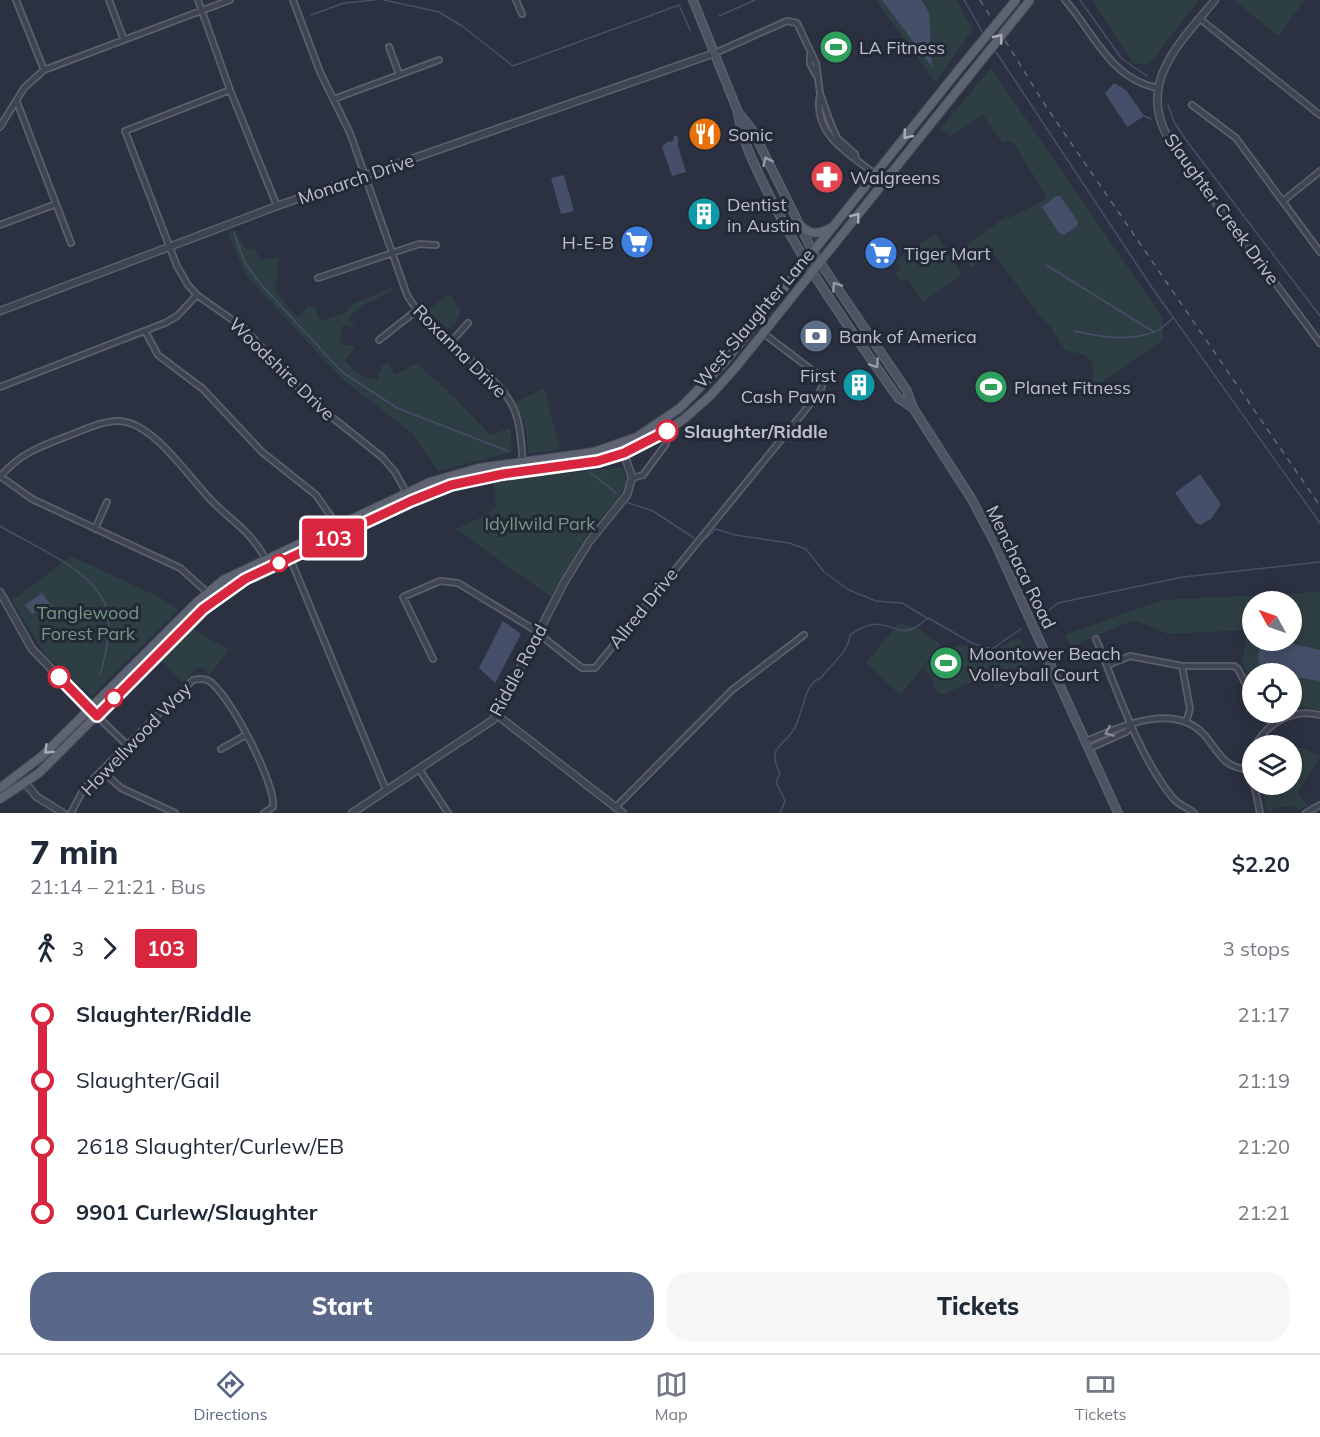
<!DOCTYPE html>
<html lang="en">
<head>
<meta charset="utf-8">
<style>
  body { margin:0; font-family:Mulish,sans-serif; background:#f6f6f7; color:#1f2937; height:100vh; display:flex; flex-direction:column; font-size:22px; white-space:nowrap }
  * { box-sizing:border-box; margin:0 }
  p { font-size:20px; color:#747a83 }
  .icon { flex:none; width:33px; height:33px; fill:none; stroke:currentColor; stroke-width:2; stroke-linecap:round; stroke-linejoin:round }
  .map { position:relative; height:813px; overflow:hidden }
  .drawer { display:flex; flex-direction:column; background:#fff; flex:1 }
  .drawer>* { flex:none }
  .badge { padding:0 12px; border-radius:4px; font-size:21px; line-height:39px }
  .needle { width:39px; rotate:310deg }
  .controls { position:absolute; left:1242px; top:591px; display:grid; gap:12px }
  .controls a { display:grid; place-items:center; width:60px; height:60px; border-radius:50%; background:#fff; box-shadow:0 3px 15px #0003; font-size:30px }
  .map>.badge { position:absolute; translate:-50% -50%; box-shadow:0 0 0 3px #fff }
  .legs { display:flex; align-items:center; gap:9px; height:66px; padding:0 30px; font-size:20px }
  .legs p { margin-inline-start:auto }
  .summary { display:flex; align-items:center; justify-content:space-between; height:102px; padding:0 30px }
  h1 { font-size:33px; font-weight:800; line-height:45px }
  .cta { display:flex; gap:12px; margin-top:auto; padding:12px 30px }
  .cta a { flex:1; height:69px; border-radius:24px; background:#596788; color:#fff; font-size:24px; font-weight:800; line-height:69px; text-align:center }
  .cta a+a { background:#f6f6f7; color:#1f2937 }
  ul { padding:0 30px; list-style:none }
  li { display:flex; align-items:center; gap:21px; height:66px; font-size:22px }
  li i { display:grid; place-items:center; width:9px; height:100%; margin:0 8px; background:currentColor }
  li i::after { content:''; width:15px; height:15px; margin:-8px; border:4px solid; border-radius:50%; background:#fff }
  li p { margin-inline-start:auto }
  li:first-child i { background:linear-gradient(#0000 50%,currentColor 0) }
  li:last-child i { background:linear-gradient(currentColor 50%,#0000 0) }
  .menu { display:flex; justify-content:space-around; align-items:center; height:84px; border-top:2px solid #e0e1e3; background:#fff; font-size:16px; color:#747a83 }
  .menu a { display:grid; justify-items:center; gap:3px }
  .menu .active { color:#596788 }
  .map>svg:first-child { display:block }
  .green { fill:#2e3f43; fill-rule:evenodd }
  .water { fill:#454f69 }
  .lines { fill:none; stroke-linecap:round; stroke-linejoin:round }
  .stream { stroke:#454f69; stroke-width:1.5 }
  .minor-casing { stroke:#5a5f6b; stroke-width:8 }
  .tertiary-casing { stroke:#5a5f6b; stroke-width:9 }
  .secondary-casing { stroke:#5a5f6b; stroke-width:10 }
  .primary-casing { stroke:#494d5a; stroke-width:10 }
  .minor { stroke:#3f4451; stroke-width:4.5 }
  .tertiary { stroke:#3f4451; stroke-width:6 }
  .secondary { stroke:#4d5363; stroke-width:7 }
  .primary { stroke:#5d6370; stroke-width:8 }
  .rail { stroke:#626877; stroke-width:1.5; stroke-dasharray:6 6; stroke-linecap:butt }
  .primary-bridge-casing { stroke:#494d5a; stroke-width:10; stroke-linecap:butt }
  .primary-bridge { stroke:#5d6370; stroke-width:8 }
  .oneway { stroke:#a9adb9 }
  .oneway2 { stroke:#959aa7 }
  .oneway3 { stroke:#848894 }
  .line-1-casing { stroke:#fff; stroke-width:14 }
  .line-1 { stroke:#d7263d; stroke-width:9 }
  .stop-1-dot { fill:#fff; stroke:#d7263d; stroke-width:3 }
  .labels { text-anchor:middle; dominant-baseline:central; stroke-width:6; stroke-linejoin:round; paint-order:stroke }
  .poi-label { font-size:18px; fill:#bcc0cb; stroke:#232936; text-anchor:start }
  .street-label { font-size:18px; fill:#bcc0cb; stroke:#232936 }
  .stop-label { font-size:18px; font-weight:bold; fill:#bcc0cb; stroke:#232936; text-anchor:start }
  .park-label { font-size:18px; fill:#769882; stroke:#232936 }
</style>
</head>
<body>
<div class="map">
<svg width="1320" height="813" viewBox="0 0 1320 813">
  <rect width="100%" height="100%" fill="#2b3141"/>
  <path class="green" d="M876 0H956L973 29 935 82Z
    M1092 0H1199L1149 64H1134Z
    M1234 0H1305L1278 36Z
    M991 68 1162 317 1163 340 1094 387 1092 361 1085 355 1065 350 1050 326 1043 320 993 253 972 268 959 250 1007 216 1009 218C1020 211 1043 205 1046 195L1013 142 1007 140 1003 144 983 115 951 136 940 129Z
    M236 230 244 248 255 250 261 261 279 256 275 290 296 316H300L309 305 315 307 320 321 344 313 353 304 391 288 392 291 363 305 348 318 355 327 342 326 340 344 354 346V350L344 360 360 375 377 380 382 366 388 363 395 375 417 363 456 399 490 435 510 428 512 452 438 471 413 434 342 379 246 276 228 233Z
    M935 234 962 274 923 302 907 279 901 282 895 274 901 269 896 260Z
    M450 294 461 311 454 325 447 329 427 310Z
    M544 388 560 449 529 454 525 424 516 402Z
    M623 467 626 483 617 500 589 531 551 597 456 529 484 516 496 506 493 481Z
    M71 556 159 597 179 610 92 696 46 656 12 601Z
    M1320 592V711L1307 707 1292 710V674H1252V689L1243 664 1246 630 1168 634 1134 620 1071 647 1065 635 1162 600ZM1252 602H1292V640H1252Z
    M899 623 918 628 941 645 900 695 866 663Z
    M193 629 229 650 209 675 203 668H196L184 684 161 660Z
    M1019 637 1031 661 997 689 983 677 941 695 934 689V682L924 668C955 640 954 642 992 652Z
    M1292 748H1305L1320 757 1297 794 1309 806 1298 809 1297 806 1273 808 1272 812 1266 810 1261 785 1292 784Z"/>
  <path class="water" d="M882 0H921L929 12 932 67Z
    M1114 83 1126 90 1144 116 1127 127 1105 93Z
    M674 135 678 137V146L686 172 672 176 662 147 667 142 673 141Z
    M564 175 574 211 561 214 551 178Z
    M1056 196H1060L1078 222 1077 226 1064 235 1059 233 1042 207Z
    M1200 474 1221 504 1212 518 1201 525 1196 523 1175 493Z
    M42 593 53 608 47 612 43 607 32 614 25 605Z
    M503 621 521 634 495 683 479 668Z
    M1266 641H1281L1320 650V681L1292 677V674L1271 673 1262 669C1256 659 1257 648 1266 641Z"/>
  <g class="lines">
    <path class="stream" d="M384 0 439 12 462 26 513 66 679 5 690 30
      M964 0 983 33
      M1080 0 1122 59 1147 76
      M311 15 344 3 375 0
      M719 16 755 0
      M994 49 1153 289 1320 523
      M1168 105 1174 122 1186 140 1320 316
      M1144 116 1151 119
      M234 233 244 261 257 280 342 372 397 408 508 451
      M1046 265 1154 332
      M1075 331C1099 337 1129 342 1154 332 1161 330 1167 323 1173 318
      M591 473 616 493
      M626 502 653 511 694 538
      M0 526C34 547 102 572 108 615 111 635 105 656 100 675
      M706 538 716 529 735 535 789 543 806 549 824 572 849 590 876 601 902 603 927 618
      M1044 614 1058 603 1183 577 1320 562
      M780 813 785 801 776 782 780 774C777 766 773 759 776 751 780 743 790 737 794 729 804 713 803 683 821 678 832 662 848 654 850 635 884 610 893 637 912 629 917 627 923 622 928 618L972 643 992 649 1021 629"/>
    <defs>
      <path id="minor" d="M16 0 44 70
        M109 0 124 40
        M198 0 230 90 277 206
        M293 0 320 72 350 133 407 295C432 338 487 363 511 403 521 421 521 443 523 463
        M516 0 522 14
        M1065 0C1094 33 1111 80 1158 88
        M1200 19 1320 115
        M389 47 399 74
        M715 53 787 21 797 23 816 63 820 93 829 119 837 138 855 154 856 159
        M810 55V64L816 75
        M230 90 125 131 177 266 188 285 197 295 244 328 309 399 382 457 395 472 407 494
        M820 94C812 135 850 154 875 174
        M334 99 439 60
        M17 102 71 243
        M1192 105 1236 138 1320 252
        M0 127 24 88 44 70 230 0
        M1174 147 1320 343
        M1283 201 1320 171
        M0 225 56 204
        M318 278 419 244 436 245
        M145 331 158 355 203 389 262 452 316 495 337 525
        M379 340 417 310
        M451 342 468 323
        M0 387 165 323 177 316 197 295
        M0 476 32 499 180 568 208 593
        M0 477C19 454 39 447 65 437 82 431 100 421 118 421 152 421 187 475 210 499 231 521 250 530 265 558
        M632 478 643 475 666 444
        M95 529 107 502
        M290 558 386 790
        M1096 639C1117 689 1138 755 1172 797 1178 805 1187 807 1194 813
        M433 659 403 597 440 581 458 583 530 627 582 668H595L820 392 823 383 821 377 763 333
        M1108 665 1130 656 1182 666H1234L1238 669 1252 697
        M1182 666 1190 709 1186 722
        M1265 712 1273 723
        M97 716 127 745
        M1087 741C1121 726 1177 700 1207 738 1221 756 1224 767 1249 770
        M1255 746C1268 722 1293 708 1320 715
        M1090 748 1126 732 1132 726
        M221 749 246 735
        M1252 751 1249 770 1252 780
        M419 769 448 813
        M102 771 121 788 175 813
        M1254 784 1260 813
        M616 807 732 690 804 635
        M71 813 84 788 193 680C198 679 202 678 207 680 227 688 277 786 273 807L264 813
        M1306 813 1320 805"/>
      <path id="tertiary" d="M1174 147C1132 87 1178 45 1215 0
        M0 311 277 206 715 53
        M0 592 32 649 97 716
        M497 715 623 813
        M26 784 37 797 63 813
        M352 813 493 720 565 581 589 542 627 495 632 478 624 453V442"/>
      <path id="secondary" d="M693 0 738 112 753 131 813 252 907 391 913 408 971 498 996 545 1118 813
        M738 114C742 140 754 164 765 187 801 262 851 330 898 398L913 408"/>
      <path id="primary" d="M798 223C809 234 816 236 830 228
        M0 788 42 756 197 602 223 580 430 482 479 468 594 452 637 437 680 408 724 363 960 68
        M0 799 39 773 203 609 227 589 411 501 451 485 503 474 574 466 624 453 659 436 684 419 711 395 736 367 969 76"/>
    </defs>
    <use href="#minor" class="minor-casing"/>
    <use href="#tertiary" class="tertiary-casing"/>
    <use href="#secondary" class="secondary-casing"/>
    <use href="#primary" class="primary-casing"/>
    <use href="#minor" class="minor"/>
    <use href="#tertiary" class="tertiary"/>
    <use href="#secondary" class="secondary"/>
    <use href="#primary" class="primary"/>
    <path class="rail" d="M980 0 1047 108 1320 506"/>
    <defs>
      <path id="primary-bridge" d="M960 68 1016 0
        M969 76 1030 0"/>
    </defs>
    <use href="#primary-bridge" class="primary-bridge-casing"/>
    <use href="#primary-bridge" class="primary-bridge"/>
  </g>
  <defs><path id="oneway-chevron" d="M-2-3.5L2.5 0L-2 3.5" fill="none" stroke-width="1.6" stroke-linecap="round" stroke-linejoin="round" transform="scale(1.5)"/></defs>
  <g class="oneway">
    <use href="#oneway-chevron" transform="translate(999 38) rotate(-51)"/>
    <use href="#oneway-chevron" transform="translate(907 135) rotate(129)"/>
    <use href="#oneway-chevron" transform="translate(856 217) rotate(-51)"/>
    <use href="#oneway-chevron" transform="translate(48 750) rotate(136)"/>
  </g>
  <g class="oneway2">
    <use href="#oneway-chevron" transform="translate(767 161) rotate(-115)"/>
    <use href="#oneway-chevron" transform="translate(836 286) rotate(-124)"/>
    <use href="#oneway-chevron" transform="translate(875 364) rotate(56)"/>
  </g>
  <use class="oneway3" href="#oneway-chevron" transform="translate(1109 732) rotate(157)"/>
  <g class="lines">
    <defs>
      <path id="line-1" d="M59 677 97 716 203 609 245 579 411 501 451 485 503 474 598 461 624 453 667 431"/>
    </defs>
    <use href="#line-1" class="line-1-casing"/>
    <use href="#line-1" class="line-1"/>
  </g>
  <defs>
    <symbol id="stadium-disc" viewBox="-11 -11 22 22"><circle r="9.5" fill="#2e9e5b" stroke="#232936"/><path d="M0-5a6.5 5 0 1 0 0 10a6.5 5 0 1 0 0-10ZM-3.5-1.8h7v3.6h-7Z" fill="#fff"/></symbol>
    <symbol id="restaurant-disc" viewBox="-11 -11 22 22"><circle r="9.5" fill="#e8710a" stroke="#232936"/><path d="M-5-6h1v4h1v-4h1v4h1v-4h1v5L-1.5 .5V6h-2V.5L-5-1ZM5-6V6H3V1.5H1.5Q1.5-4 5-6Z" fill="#fff"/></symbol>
    <symbol id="pharmacy-disc" viewBox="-11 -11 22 22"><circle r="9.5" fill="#e0444e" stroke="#232936"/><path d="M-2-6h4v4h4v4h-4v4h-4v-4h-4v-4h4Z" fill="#fff"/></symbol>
    <symbol id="building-disc" viewBox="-11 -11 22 22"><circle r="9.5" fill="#0f9aa8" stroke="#232936"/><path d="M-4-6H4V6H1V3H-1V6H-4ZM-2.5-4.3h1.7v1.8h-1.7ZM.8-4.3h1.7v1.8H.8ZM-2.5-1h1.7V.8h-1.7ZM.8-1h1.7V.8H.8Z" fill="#fff"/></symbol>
    <symbol id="supermarket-disc" viewBox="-11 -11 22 22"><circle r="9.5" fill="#3f7fe0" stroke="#232936"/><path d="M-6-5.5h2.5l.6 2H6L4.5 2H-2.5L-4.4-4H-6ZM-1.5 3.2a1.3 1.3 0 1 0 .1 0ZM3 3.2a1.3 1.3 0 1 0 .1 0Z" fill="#fff"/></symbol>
    <symbol id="bank-disc" viewBox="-11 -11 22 22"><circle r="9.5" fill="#5c6f8a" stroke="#232936"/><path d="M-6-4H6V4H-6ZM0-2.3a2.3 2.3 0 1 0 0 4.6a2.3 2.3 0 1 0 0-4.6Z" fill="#fff"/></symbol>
  </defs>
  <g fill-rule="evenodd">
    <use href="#stadium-disc" x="817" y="28" width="38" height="38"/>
    <use href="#restaurant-disc" x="686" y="115" width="38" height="38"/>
    <use href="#pharmacy-disc" x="808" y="158" width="38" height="38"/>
    <use href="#building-disc" x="685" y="195" width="38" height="38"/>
    <use href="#supermarket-disc" x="618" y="223" width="38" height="38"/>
    <use href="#supermarket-disc" x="862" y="234" width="38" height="38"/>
    <use href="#bank-disc" x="797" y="317" width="38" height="38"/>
    <use href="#building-disc" x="840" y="366" width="38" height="38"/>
    <use href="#stadium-disc" x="972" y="368" width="38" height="38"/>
    <use href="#stadium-disc" x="927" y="644" width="38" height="38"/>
  </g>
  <g class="stop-1-dot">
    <circle cx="667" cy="431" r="10"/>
    <circle cx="279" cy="563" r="8"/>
    <circle cx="59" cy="677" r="10"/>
    <circle cx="114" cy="698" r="8"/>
  </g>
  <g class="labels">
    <g class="poi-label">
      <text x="859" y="47">LA Fitness</text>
      <text x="728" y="134">Sonic</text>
      <text x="850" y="177">Walgreens</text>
      <text x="727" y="204">Dentist<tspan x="727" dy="21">in Austin</tspan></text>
      <text x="614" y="242" text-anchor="end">H-E-B</text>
      <text x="904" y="253">Tiger Mart</text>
      <text x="839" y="336">Bank of America</text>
      <text x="836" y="375" text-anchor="end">First<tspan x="836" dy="21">Cash Pawn</tspan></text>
      <text x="1014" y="387">Planet Fitness</text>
      <text x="969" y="653">Moontower Beach<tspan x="969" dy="21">Volleyball Court</tspan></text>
    </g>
    <g class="street-label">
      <text transform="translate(356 179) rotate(-19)">Monarch Drive</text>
      <text transform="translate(1222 209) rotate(54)">Slaughter Creek Drive</text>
      <text transform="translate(754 318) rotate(-50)">West Slaughter Lane</text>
      <text transform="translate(460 351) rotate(45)">Roxanna Drive</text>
      <text transform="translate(282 369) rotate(44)">Woodshire Drive</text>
      <text transform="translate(1021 567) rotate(64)">Menchaca Road</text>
      <text transform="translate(643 608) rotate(-51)">Allred Drive</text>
      <text transform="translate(518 670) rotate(-62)">Riddle Road</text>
      <text transform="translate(136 739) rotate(-46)">Howellwood Way</text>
    </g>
    <g class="stop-label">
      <text x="684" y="431">Slaughter/Riddle</text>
    </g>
    <g class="park-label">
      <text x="540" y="523">Idyllwild Park</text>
      <text x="88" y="612">Tanglewood<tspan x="88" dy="21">Forest Park</tspan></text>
    </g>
  </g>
</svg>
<div class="controls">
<a><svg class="needle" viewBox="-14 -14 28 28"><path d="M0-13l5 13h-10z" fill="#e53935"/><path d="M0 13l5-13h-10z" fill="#747a83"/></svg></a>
<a><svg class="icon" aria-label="locate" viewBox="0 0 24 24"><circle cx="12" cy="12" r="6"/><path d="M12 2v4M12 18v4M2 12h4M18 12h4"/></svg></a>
<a><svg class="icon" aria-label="layers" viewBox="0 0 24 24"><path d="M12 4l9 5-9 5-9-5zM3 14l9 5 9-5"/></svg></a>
</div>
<b class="badge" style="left:333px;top:538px;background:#d7263d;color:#fff">103</b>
</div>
<section class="drawer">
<div class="summary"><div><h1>7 min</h1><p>21:14 – 21:21 · Bus</p></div><b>$2.20</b></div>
<div class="legs"><svg class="icon" aria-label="walk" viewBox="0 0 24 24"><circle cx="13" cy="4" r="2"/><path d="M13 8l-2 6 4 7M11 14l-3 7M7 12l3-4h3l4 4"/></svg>3<svg class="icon" aria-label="forward" viewBox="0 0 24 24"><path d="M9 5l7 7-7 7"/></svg><b class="badge" style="background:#d7263d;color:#fff">103</b><p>3 stops</p></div>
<ul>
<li><i style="color:#d7263d"></i><b>Slaughter/Riddle</b><p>21:17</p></li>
<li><i style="color:#d7263d"></i><span>Slaughter/Gail</span><p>21:19</p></li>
<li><i style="color:#d7263d"></i><span>2618 Slaughter/Curlew/EB</span><p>21:20</p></li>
<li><i style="color:#d7263d"></i><b>9901 Curlew/Slaughter</b><p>21:21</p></li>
</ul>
<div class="cta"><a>Start</a><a>Tickets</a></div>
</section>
<nav class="menu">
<a class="active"><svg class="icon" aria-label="directions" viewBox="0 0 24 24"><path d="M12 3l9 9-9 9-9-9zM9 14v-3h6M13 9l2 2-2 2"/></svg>Directions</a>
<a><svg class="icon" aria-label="map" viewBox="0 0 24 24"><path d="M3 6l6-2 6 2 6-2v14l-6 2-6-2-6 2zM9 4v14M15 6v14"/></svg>Map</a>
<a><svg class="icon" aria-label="tickets" viewBox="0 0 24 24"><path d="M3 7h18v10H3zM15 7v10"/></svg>Tickets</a>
</nav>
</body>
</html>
